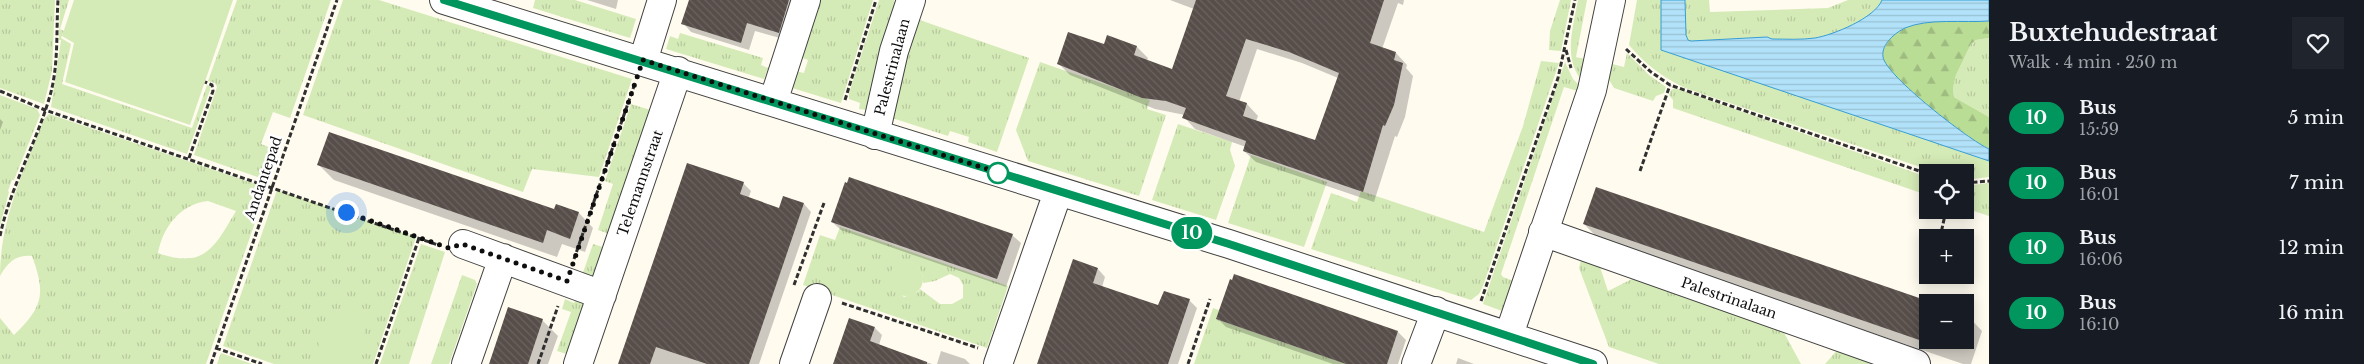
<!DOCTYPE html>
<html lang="en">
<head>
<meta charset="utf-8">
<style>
  body { margin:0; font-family:"Libre Baskerville",serif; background:#20242c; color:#f1f3f6; height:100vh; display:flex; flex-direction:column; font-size:19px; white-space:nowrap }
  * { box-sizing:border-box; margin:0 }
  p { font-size:16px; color:#9ea1a6 }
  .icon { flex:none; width:28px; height:28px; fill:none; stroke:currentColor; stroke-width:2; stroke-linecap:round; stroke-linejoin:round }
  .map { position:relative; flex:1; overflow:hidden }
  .drawer { display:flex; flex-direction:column; background:#171b24; width:375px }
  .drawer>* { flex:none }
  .badge { padding:0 10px; border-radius:16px; font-size:18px; line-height:32px }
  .fabs { position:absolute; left:1919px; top:164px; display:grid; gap:10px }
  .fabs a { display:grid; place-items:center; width:55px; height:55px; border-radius:0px; background:#171b24; box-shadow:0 2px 12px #0003; font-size:25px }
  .you { position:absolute; width:25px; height:25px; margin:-12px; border:4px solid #fff; border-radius:50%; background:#1a73e8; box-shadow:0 0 0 8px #1a73e833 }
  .map>.badge { position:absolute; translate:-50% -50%; box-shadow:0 0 0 2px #fff }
  .round { display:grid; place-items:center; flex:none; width:52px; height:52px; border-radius:0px; background:#20242c }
  .head { display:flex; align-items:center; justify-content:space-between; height:85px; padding:0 20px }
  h1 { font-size:24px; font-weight:700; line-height:38px }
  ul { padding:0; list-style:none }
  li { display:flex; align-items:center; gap:15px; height:65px; padding:0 20px }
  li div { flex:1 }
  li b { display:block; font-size:19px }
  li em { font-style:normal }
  li .badge { min-width:55px; font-weight:700; text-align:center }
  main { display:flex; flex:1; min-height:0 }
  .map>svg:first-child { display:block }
  .grass { fill:url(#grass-tufts); fill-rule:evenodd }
  .forest { fill:url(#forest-firs) }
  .park { fill:#d5ebb7 }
  .water { fill:url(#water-rules); stroke:#359dd3 }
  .shadow { fill:#0003; fill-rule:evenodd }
  .building { fill:url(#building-back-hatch); fill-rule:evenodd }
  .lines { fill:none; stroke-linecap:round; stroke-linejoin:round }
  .street-casing { stroke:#414141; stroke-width:30 }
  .path { stroke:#303030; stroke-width:3; stroke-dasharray:5 2.5; stroke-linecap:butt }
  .street { stroke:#fff; stroke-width:28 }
  .line-casing { stroke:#fff; stroke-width:11 }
  .line { stroke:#00965e; stroke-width:8 }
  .walk { stroke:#0e0e0e; stroke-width:5; stroke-dasharray:0 9 }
  .stop-dot { fill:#fff; stroke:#00965e; stroke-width:2.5 }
  .labels { text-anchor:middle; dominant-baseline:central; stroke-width:5; stroke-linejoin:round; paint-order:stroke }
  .street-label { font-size:14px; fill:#0e0e0e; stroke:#fff }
</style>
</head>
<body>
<main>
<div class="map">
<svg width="1989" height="364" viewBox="0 0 1989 364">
  <defs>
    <pattern id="grass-tufts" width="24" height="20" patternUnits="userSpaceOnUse" patternTransform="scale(1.25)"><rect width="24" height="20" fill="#d5ebb7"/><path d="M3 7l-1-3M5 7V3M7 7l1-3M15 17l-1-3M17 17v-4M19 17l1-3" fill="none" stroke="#b6c89c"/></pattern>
    <pattern id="forest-firs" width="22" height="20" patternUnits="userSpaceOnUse" patternTransform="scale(1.25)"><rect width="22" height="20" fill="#badd96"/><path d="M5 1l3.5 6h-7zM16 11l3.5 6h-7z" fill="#9fbc80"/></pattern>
    <pattern id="water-rules" width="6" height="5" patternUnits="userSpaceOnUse" patternTransform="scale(1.25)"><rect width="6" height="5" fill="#b2e2f9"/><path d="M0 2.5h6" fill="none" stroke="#98c1d4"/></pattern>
    <pattern id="building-back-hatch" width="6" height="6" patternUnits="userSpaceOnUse" patternTransform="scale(1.25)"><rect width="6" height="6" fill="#574e4a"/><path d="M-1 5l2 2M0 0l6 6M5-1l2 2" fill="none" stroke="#6a6360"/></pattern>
  </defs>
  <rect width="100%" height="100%" fill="#fffbef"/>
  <path class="grass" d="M0 0H55L52 71 44 104 0 88Z
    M60 0H69L60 29 64 31 61 38 71 44 62 84 192 128 207 85 210 86V90L187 154 51 107 61 40H59Z
    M237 0H331L290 118 273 112 261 144 279 151 269 181 194 155 217 87 215 83 208 81Z
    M343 0H379L632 79 599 177 532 169 523 192 303 115Z
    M535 0H575L636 19 630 38 533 8Z
    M817 0H873L841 103 789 87 795 71 804 73 808 60 799 57Z
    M879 0H894L895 9 868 110 859 109 860 103 849 99V93Z
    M1560 0H1571L1561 51 1549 50 1550 31Z
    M1578 0H1587L1576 57 1591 60 1584 83C1562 60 1573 28 1578 0Z
    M1637 0H1661V50L1989 161V177L1965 180V172H1935L1685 88C1662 77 1645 64 1629 45Z
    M1685 0H1709L1710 12 1828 8 1848 0H1882C1875 18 1833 35 1815 38 1801 40 1786 39 1772 39L1767 37 1691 41 1688 40 1686 35Z
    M914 18 1029 58 997 152 968 142 969 137 950 131 948 136 892 118Z
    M680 33 763 58 761 65 768 68 764 79 666 49 670 36 678 39Z
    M1989 38V117L1954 97 1953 88 1956 75 1971 44 1976 40Z
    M1627 53 1649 75 1666 87 1664 93 1656 96 1653 101 1614 88 1608 78V63L1624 67Z
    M1541 61 1559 63 1483 286 1479 294 1471 300 1311 249 1331 193 1357 202 1361 191 1484 232 1523 126Z
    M1040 62 1150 100 1147 109 1166 115 1139 196 1028 161 1016 130Z
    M1565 62 1573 79 1582 88 1581 92 1564 87 1501 274 1503 277 1514 281 1506 308 1502 311 1483 304Z
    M1675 88 1927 177V195L1673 108V100L1669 95 1671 90Z
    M0 95 37 109 40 115 14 180H12L8 191 9 192 0 226Z
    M631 104 657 112 615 236 598 230 613 184 605 181Z
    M49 114 267 188 206 364H0V318L14 335C43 307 46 294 32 256 16 254 7 263 0 276 0 220 24 170 44 119ZM208 201 236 211C215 246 205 270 158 253 163 227 180 204 208 201Z
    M1178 124 1232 142 1230 150 1235 166 1216 220 1152 200Z
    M1251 155 1327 182 1304 247 1228 223Z
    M1989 183V216L1965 208V186Z
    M277 190 416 237 373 364H274L223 346Z
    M840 227 1008 286 987 348 803 285 820 235 835 240ZM904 262C917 263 924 270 923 283L935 281 950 274 959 278 963 285V298L952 304H940L920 289 918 292 904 297 891 287Z
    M421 244 445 252 409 364H380Z
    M593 244 603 247 609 253 594 278H581Z
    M1581 260 1600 267 1608 291 1634 278 1782 329 1801 364H1659L1609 347 1579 268Z
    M462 275 475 280 477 284 449 364H431Z
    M577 295 587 304 573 356 557 351 571 312 562 309 565 299 574 303Z
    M1213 308 1222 311 1219 320 1346 364H1194Z
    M1839 348 1884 364H1825Z
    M221 353 252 364H217Z"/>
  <path class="forest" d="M1989 21V38L1976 40 1971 44 1956 75 1953 88 1954 97 1989 117V149C1969 140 1886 76 1883 57 1881 44 1895 33 1905 28 1928 18 1964 23 1989 21Z"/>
  <path class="park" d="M74 0H233L190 125 65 82 74 43 62 36Z
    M889 279a17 17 0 1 1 34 0a17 17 0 1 1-34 0Z
    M342 308C369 310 369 347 358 364H324C312 343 320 318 342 308Z"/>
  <path class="water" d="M1661 0H1685L1686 35 1688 40 1691 41 1767 37 1772 39C1786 39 1801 40 1815 38 1833 35 1875 18 1882 0H1989V21C1964 23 1928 18 1905 28 1895 33 1881 44 1883 57 1886 76 1969 140 1989 149V161L1661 50Z"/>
  <path class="shadow" d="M587 0H618L616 9Z
    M690 0H800L787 40 755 31 749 50 691 32 683 23Z
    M1170 0H1404L1403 5 1398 3 1382 49 1396 53 1407 65 1406 68 1413 76 1405 117 1397 137 1395 136 1374 202 1256 162 1244 151 1246 147 1195 129 1184 117 1185 115 1155 109 1070 75 1059 64 1105 46 1137 47 1148 58 1147 61 1173 70 1194 9ZM1257 49 1302 63 1338 78 1316 142 1256 121 1258 116 1247 104 1239 102Z
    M0 119 3 122 0 130Z
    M319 165 555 211 579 213 593 228 585 252 562 244 557 257 334 180Z
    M743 183 751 191 748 199 780 210 784 198 804 204 811 212 759 364H619Z
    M1596 188 1929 302H1928V340H1965V315H1967L1982 331 1971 364H1963L1599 239 1584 224Z
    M832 222 1012 235 1021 243 1006 287 841 230Z
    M1098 269 1105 277 1102 287 1158 307 1189 300 1197 308 1178 364H1039Z
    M1218 319 1398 332 1406 340 1398 364H1333L1226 327Z
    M542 320 558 336 548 364H490Z
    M875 328 882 335 879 345 932 364H835Z
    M941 351 965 359 970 364H937Z
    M1458 358 1474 364H1456Z"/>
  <path class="building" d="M689 0H789L779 33 747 23 741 43 681 24Z
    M1196 0H1384L1370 43 1396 52 1394 60 1403 63 1394 105 1385 126 1383 125 1363 192 1243 151 1246 141 1182 118 1186 108 1166 101 1142 98 1057 64 1068 32 1104 44 1107 35 1137 46 1134 55 1172 69ZM1246 39 1289 52 1339 73 1315 140 1243 116 1247 103 1226 96Z
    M329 132 554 209 556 204 579 212 570 239 547 230 543 243 317 165Z
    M687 163 744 182 740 194 779 208 783 196 804 203 784 262 749 364H707L656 347 650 364H618Z
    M849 177 1013 234 997 279 831 222 845 182 847 183Z
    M1596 187 1928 301V343L1583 224Z
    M1073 259 1098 268 1093 283 1140 299 1158 305 1164 291 1190 299 1168 364H1037Z
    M1234 274 1398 331 1387 364H1346L1216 319 1230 279 1232 280Z
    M508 307 543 319 528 364H489Z
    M849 318 875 327 870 341 927 362V364H833Z"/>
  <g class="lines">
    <defs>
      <path id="street" d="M444 0 1229 244 1593 364
        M643 61 662 0
        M773 102 806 0
        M875 135 894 51 911 0
        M1543 232 1916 364
        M463 244 602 295
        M1509 335 1592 90 1611 0
        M466 364 503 258
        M578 364 678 71
        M794 364 817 298
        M998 364 1058 192
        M1416 364 1436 311"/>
    </defs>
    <use href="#street" class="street-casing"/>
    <path class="path" d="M1626 49 1651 72 1670 85 1928 174
      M1566 50 1571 68
      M0 91 45 110 438 245
      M845 100 876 0
      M189 158 213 91 212 85 205 82
      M1640 171 1670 85
      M1965 183 1989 181
      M0 236C10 188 35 146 49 99 59 67 56 33 58 0
      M1940 238 1946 210
      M574 259 634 86
      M794 285 824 203
      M1481 301 1558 78 1575 0
      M842 303 978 348
      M216 348 262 364
      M211 364 337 0
      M376 364 419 238
      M538 364 558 306
      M1188 364 1210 299"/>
    <use href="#street" class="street"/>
  </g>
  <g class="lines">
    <defs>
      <path id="line" d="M444 0 1229 244 1593 364"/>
    </defs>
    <use href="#line" class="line-casing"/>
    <use href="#line" class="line"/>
    <path class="walk" d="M346 212 449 248 462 244 567 281 643 60 1003 174 998 173"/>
  </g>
  <circle class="stop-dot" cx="998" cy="173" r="10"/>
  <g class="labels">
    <g class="street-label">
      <text transform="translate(892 67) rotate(-75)">Palestrinalaan</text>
      <text transform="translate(263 178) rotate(-71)">Andantepad</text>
      <text transform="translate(640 183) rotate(-71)">Telemannstraat</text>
      <text transform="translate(1729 298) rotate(19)">Palestrinalaan</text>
    </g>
  </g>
</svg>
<div class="fabs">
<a><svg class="icon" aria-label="locate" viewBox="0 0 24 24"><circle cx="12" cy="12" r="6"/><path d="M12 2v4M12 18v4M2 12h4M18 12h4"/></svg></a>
<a>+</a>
<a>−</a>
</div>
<div class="you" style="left:346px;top:212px"></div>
<b class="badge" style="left:1192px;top:233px;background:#00965e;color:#fff">10</b>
</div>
<section class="drawer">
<div class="head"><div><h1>Buxtehudestraat</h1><p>Walk · 4 min · 250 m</p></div><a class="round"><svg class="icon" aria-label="heart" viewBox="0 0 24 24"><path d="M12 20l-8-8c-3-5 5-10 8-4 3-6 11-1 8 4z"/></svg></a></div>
<ul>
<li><span class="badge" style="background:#00965e;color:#fff">10</span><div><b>Bus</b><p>15:59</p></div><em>5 min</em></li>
<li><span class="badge" style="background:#00965e;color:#fff">10</span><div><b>Bus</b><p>16:01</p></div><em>7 min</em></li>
<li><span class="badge" style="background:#00965e;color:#fff">10</span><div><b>Bus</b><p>16:06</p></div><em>12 min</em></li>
<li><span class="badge" style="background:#00965e;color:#fff">10</span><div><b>Bus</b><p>16:10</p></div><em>16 min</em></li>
</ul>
</section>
</main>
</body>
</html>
